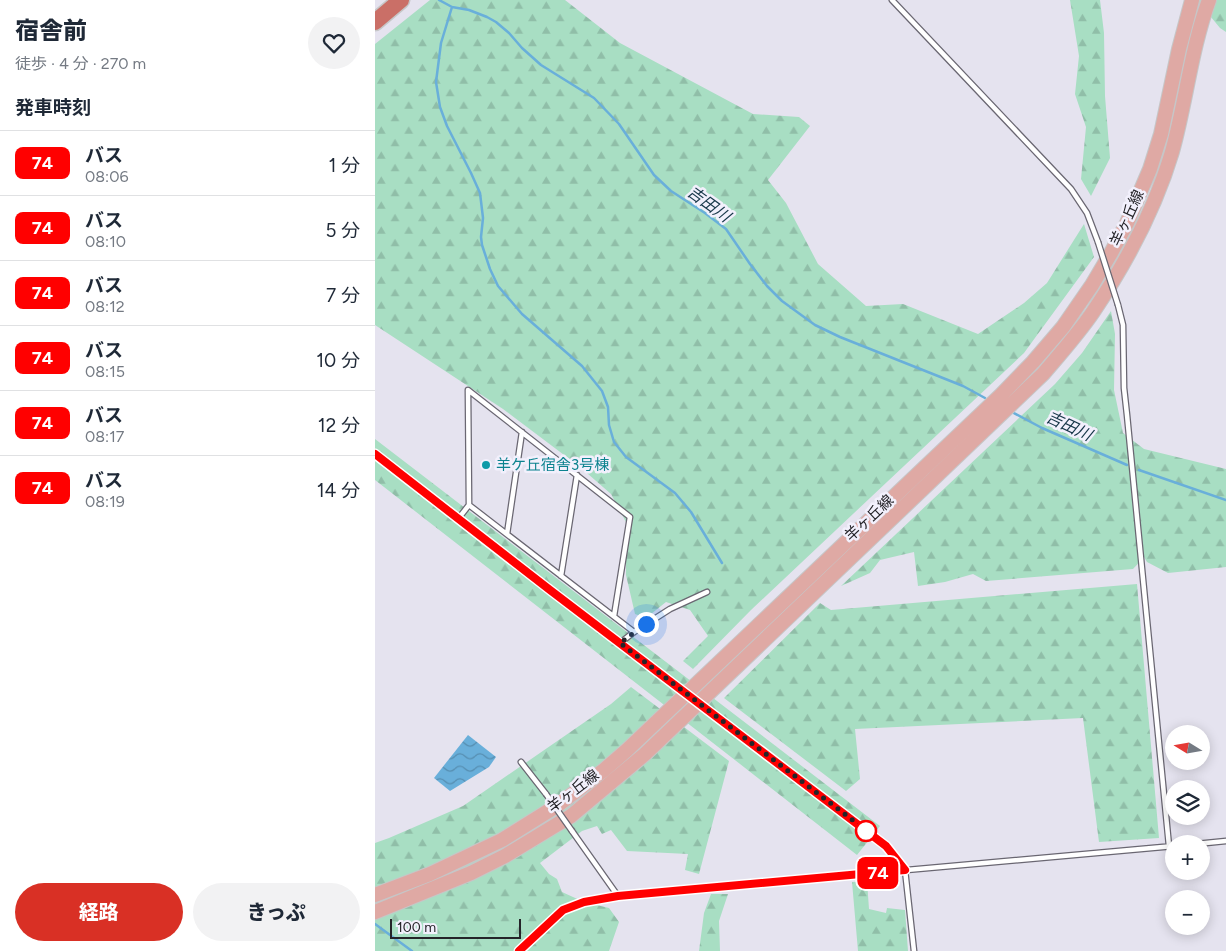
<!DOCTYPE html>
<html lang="ja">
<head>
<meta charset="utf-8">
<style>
  body { margin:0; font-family:Figtree,"Noto Sans JP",sans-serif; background:#f2f2f3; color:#1f2937; height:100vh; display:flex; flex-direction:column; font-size:19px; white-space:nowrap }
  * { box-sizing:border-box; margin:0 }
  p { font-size:16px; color:#747a83 }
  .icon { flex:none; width:28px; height:28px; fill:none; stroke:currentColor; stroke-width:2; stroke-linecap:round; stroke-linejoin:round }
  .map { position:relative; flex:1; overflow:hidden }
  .drawer { display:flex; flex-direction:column; background:#fff; width:375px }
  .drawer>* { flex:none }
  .badge { padding:0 10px; border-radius:8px; font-size:18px; line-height:32px }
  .needle { width:32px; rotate:281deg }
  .controls { position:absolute; left:790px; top:725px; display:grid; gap:10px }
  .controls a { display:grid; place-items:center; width:45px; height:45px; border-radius:50%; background:#fff; box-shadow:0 2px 12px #0003; font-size:25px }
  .scale { position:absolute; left:15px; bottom:12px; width:131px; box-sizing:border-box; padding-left:5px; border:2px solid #252429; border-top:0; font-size:14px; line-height:18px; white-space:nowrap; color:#252429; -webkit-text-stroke:4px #f2f0fc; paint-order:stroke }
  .you { position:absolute; width:25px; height:25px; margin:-12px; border:4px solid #fff; border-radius:50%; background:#1a73e8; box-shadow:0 0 0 8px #1a73e833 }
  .map>.badge { position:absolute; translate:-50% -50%; box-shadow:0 0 0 2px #fff }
  h2 { padding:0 15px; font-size:19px; line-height:45px }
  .round { display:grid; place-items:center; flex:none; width:52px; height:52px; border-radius:26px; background:#f2f2f3 }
  .head { display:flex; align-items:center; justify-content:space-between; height:85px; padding:0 15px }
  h1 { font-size:24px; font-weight:800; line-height:38px }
  .button { display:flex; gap:10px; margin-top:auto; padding:10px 15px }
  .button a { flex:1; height:58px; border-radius:30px; background:#d93025; color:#fff; font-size:20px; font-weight:800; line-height:58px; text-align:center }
  .button a+a { background:#f2f2f3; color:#1f2937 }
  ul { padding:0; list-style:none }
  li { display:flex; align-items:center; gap:15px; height:65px; padding:0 15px; border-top:1px solid #e0e1e3 }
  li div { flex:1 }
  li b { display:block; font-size:19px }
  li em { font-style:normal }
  li .badge { min-width:55px; font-weight:700; text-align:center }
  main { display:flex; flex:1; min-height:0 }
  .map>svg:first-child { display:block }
  .forest { fill:url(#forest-firs) }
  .water { fill:url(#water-waves) }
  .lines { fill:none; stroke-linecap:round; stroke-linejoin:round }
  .stream { stroke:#69afda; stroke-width:2.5 }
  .lane-casing { stroke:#6a6772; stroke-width:7 }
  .primary-casing { stroke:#c6c6c7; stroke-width:16 }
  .highway-casing { stroke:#c6c6c7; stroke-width:19 }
  .lane { stroke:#fff; stroke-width:4.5 }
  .primary { stroke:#dfa9a4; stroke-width:14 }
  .highway { stroke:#ca6f67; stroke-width:16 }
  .lane-bridge-casing { stroke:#6a6772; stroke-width:7; stroke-linecap:butt }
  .lane-bridge { stroke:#fff; stroke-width:4.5 }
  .line-casing { stroke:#fff; stroke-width:11 }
  .line { stroke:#f00; stroke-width:8 }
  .walk { stroke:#252429; stroke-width:5; stroke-dasharray:0 9 }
  .culture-dot { fill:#0f9aa8; stroke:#f2f0fc; stroke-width:2 }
  .stop-dot { fill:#fff; stroke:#f00; stroke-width:2.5 }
  .labels { text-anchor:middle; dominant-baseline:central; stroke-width:5; stroke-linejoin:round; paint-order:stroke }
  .street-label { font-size:15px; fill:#252429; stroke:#f2f0fc }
  .culture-label { font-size:15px; fill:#0d838f; stroke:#f2f0fc; text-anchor:start }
  .water-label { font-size:16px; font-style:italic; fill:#153547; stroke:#f2f0fc }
</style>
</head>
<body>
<main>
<section class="drawer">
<div class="head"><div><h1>宿舎前</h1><p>徒歩 · 4 分 · 270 m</p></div><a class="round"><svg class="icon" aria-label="heart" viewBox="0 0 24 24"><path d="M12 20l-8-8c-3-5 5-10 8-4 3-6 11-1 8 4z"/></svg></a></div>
<h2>発車時刻</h2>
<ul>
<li><span class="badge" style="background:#f00;color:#fff">74</span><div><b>バス</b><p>08:06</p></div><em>1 分</em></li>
<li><span class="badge" style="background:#f00;color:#fff">74</span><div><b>バス</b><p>08:10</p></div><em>5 分</em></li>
<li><span class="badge" style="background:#f00;color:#fff">74</span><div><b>バス</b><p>08:12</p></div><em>7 分</em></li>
<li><span class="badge" style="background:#f00;color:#fff">74</span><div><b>バス</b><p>08:15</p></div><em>10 分</em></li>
<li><span class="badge" style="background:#f00;color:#fff">74</span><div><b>バス</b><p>08:17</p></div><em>12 分</em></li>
<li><span class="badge" style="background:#f00;color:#fff">74</span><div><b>バス</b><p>08:19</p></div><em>14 分</em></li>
</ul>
<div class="button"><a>経路</a><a>きっぷ</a></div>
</section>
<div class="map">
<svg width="851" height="951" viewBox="0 0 851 951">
  <defs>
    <pattern id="forest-firs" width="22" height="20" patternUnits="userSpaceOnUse" patternTransform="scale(1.25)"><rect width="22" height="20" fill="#a8dec3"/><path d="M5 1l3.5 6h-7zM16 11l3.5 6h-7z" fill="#90bea8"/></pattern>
    <pattern id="water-waves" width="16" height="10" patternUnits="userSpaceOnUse" patternTransform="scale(1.25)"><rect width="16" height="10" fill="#69afda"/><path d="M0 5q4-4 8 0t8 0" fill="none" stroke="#568eb1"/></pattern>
  </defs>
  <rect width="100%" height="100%" fill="#e5e3ef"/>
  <path class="forest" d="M55 0H190L245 43 378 114 424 117 435 126 393 180 411 203 443 264 491 306 528 304 603 334 649 303 672 283 709 224 719 257 649 353 376 610 318 669 308 661 333 636 315 610 291 602 271 618 260 614 251 575V522L236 494 205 467 128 409 0 325V44Z
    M695 0H725L729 33 730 96 735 158 716 196 706 179 711 127 700 94 704 56Z
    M822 0H851V32L845 28Z
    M736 311 740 334 739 390 748 433 769 449 851 469V567L793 573 772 562 769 557 758 569 611 581 598 574 570 582 543 586 539 552 505 560 495 573 466 586 680 384 707 353Z
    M0 439 505 826 482 855 0 480Z
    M762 584 784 838 724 842 708 718 480 729 485 779 471 791 349 698 445 603 456 610Z
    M256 687 354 761 324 874 310 870 313 854 252 851 236 830 227 834 222 826 207 831 165 863 174 874 182 879 187 892 209 902 234 908 244 922 234 951H0V843L14 838 88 806 236 704Z
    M492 881 494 909 511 913 512 908 530 910 533 951H483L477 882Z
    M336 894H353L344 921 345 951H324L329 913Z"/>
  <path class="water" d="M93 735 121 757 114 767 75 791 59 778Z"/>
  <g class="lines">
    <path class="stream" d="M64 0 77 7 94 10 112 17 121 22 134 33 147 48 166 65 219 98 244 124 279 175 296 191 330 213 351 229 375 264 392 286 407 301 440 325 465 337 588 386 610 398
      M77 7 66 43 61 82 65 107 72 126 96 173 105 193 108 218 106 237 107 245 115 269 123 286 147 314 207 366 227 391 233 407 234 425 239 442 251 457 300 493 316 512 347 563
      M635 411 667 428 752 465
      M764 470 851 500
      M0 924 37 951"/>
    <defs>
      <path id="lane" d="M517 0 696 189 712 213 723 242
        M743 305 748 325 749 388 752 415 794 846
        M0 454 287 675
        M94 505 259 632
        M83 519 94 505 93 390 255 517 239 616
        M132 534 147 432
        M186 576 202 475
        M245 643 259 632 295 609 332 592
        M341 717 511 846 530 870 539 951
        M146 762 171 794
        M197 831 243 896
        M821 844 851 841
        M144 951 188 910 209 902 243 896 799 846"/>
      <path id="primary" d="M0 895 55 874 127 840 183 805 229 770 252 750 626 395 658 362 688 327 717 285 736 253 752 223 775 169 786 134 804 49 817 0
        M0 912 96 873 130 856 196 816 270 754 668 374C685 354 703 334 718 312 751 263 780 209 797 152 811 102 816 49 834 0"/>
      <path id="highway" d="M0 22 26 0"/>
    </defs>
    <use href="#lane" class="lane-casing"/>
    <use href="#primary" class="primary-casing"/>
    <use href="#highway" class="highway-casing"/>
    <use href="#lane" class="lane"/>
    <use href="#primary" class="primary"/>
    <use href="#highway" class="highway"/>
    <defs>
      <path id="lane-bridge" d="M723 242 743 305
        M287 675 341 717
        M171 794 197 831"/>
    </defs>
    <use href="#lane-bridge" class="lane-bridge-casing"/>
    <use href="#lane-bridge" class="lane-bridge"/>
  </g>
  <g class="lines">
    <defs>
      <path id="line" d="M0 454 175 590 511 846 530 870 243 896 209 902 188 910 144 951"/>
    </defs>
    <use href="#line" class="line-casing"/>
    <use href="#line" class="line"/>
    <path class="walk" d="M271 624 245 643 496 834 491 831"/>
  </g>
  <circle class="culture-dot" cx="111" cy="465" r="5"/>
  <circle class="stop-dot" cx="491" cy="831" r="10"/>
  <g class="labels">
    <g class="street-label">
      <text transform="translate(752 218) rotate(-65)">羊ヶ丘線</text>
      <text transform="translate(494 518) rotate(-43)">羊ヶ丘線</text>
      <text transform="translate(198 791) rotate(-37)">羊ヶ丘線</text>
    </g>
    <g class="culture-label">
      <text x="121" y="465">羊ケ丘宿舎3号棟</text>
    </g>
    <g class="water-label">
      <text transform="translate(334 204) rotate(36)">吉田川</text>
      <text transform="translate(694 426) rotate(25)">吉田川</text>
    </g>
  </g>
</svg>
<div class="controls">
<a><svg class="needle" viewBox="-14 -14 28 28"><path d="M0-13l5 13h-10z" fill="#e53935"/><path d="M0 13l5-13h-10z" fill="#747a83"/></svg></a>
<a><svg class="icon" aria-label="layers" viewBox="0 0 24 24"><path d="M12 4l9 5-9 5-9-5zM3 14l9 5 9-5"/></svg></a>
<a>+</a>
<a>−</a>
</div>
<div class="scale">100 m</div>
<div class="you" style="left:271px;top:624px"></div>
<b class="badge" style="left:503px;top:873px;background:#f00;color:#fff">74</b>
</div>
</main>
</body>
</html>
